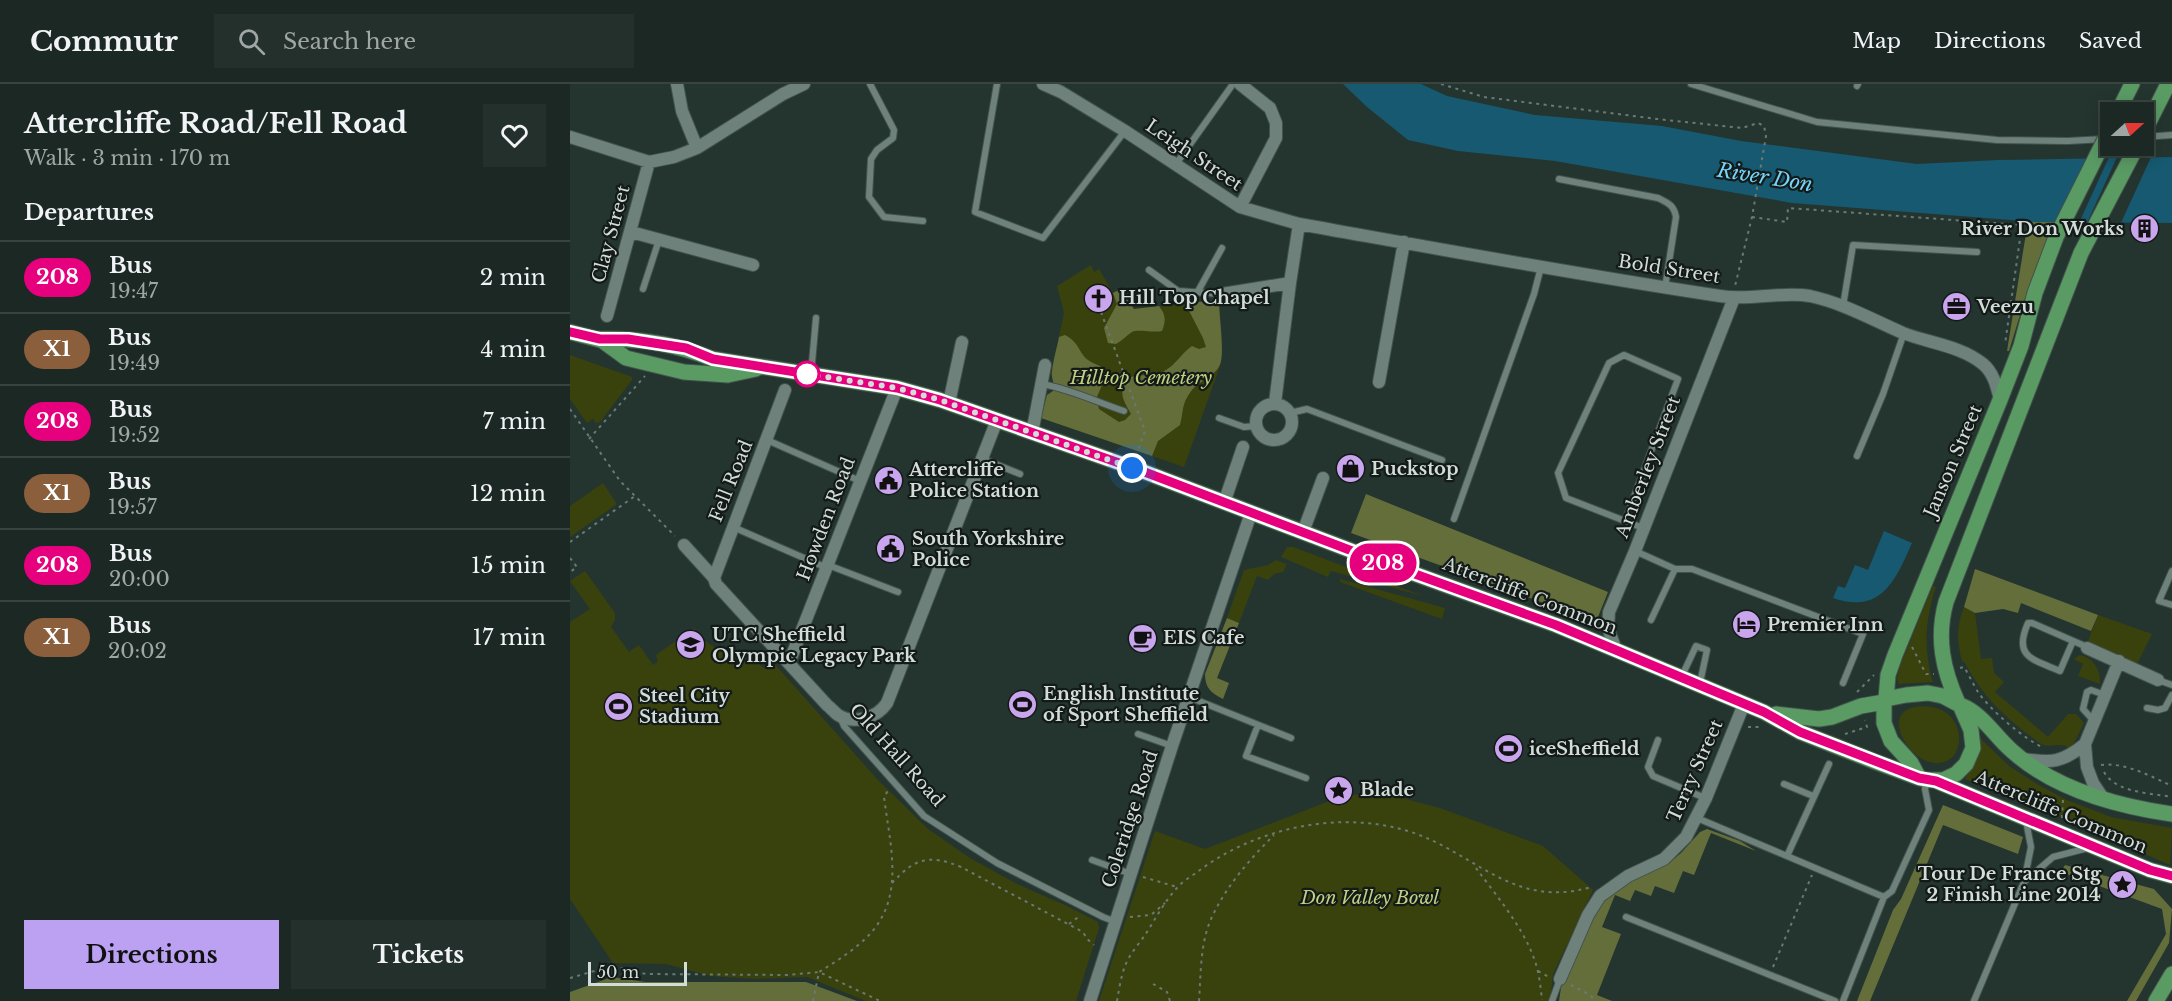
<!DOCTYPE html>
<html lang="en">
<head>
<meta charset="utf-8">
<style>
  body { margin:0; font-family:"Libre Baskerville",serif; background:#24302b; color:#f1f3f6; height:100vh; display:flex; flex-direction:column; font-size:22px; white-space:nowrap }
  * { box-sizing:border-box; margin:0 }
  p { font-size:20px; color:#a0a6a6 }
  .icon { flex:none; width:33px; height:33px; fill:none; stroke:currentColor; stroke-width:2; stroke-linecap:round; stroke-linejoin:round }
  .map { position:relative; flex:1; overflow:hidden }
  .drawer { display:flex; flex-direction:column; background:#1b2823; width:570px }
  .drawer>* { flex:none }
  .badge { padding:0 12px; border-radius:20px; font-size:21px; line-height:39px }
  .needle { width:39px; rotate:69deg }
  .fabs { position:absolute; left:1530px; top:18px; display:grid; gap:12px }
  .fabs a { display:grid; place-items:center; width:54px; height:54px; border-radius:0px; background:#1b2823; box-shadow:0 3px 15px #0003,0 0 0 2px #394441; font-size:30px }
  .scale { position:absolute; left:18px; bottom:15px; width:99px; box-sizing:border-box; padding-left:6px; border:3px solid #d2ddd9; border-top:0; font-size:16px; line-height:21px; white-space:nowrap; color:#d2ddd9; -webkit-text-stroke:4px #131a18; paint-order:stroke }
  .you { position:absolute; width:30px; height:30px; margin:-15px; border:4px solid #fff; border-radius:50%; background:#1a73e8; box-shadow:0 0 0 9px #1a73e833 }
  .map>.badge { position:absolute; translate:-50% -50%; box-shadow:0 0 0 3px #fff }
  h2 { padding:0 24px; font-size:22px; line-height:54px }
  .round { display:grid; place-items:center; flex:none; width:63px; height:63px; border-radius:0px; background:#24302b }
  .summary { display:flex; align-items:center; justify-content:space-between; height:102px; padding:0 24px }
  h1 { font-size:28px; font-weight:700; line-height:45px }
  .cta { display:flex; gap:12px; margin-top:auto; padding:12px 24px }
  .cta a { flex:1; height:69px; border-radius:0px; background:#bca0f2; color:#111; font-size:24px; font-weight:700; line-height:69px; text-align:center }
  .cta a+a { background:#24302b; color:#f1f3f6 }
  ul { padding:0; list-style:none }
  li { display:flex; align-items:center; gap:18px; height:72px; padding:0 24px; border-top:2px solid #394441 }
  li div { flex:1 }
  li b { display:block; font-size:22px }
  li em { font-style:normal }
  li .badge { min-width:66px; font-weight:700; text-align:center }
  header { display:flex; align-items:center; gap:36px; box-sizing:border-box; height:84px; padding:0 30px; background:#1b2823; border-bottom:2px solid #394441 }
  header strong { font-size:28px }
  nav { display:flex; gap:33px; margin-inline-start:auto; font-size:21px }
  .search { width:420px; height:54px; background:#24302b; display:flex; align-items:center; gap:15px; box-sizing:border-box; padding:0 21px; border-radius:0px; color:#a0a6a6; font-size:22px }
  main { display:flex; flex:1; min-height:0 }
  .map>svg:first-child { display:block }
  .green { fill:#39420d }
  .forest { fill:#646e3b }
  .water { fill:#165970 }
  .pier { fill:#24352f }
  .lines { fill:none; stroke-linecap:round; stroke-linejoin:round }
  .service-casing { stroke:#43524d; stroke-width:8 }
  .minor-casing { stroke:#43524d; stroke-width:14 }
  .primary-casing { stroke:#43524d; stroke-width:17 }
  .path { stroke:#6a7974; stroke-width:2; stroke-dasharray:3 4.5; stroke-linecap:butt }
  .service { stroke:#6e827b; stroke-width:6 }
  .minor { stroke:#6e827b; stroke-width:12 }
  .primary { stroke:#5a9b64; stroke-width:15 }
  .primary-bridge-casing { stroke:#43524d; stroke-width:17; stroke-linecap:butt }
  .primary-bridge { stroke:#5a9b64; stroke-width:15 }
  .line-casing { stroke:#fff; stroke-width:14 }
  .line { stroke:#e6007e; stroke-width:9 }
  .walk { stroke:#d2ddd9; stroke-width:6; stroke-dasharray:0 10.8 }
  .stop-dot { fill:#fff; stroke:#e6007e; stroke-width:3 }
  .labels { text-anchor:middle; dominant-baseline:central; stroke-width:4.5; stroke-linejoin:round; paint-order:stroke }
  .street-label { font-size:18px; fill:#d2ddd9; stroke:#131a18 }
  .poi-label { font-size:18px; font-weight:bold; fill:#d2ddd9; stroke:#131a18; text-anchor:start }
  .park-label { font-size:18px; font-style:italic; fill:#c1d182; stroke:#131a18 }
  .water-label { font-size:20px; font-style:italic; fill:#75d4f9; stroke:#131a18 }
</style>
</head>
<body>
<header>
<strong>Commutr</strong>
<div class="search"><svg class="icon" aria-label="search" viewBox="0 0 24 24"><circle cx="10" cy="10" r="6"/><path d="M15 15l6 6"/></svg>Search here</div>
<nav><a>Map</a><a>Directions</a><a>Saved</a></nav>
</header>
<main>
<section class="drawer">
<div class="summary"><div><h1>Attercliffe Road/Fell Road</h1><p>Walk · 3 min · 170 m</p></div><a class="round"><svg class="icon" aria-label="heart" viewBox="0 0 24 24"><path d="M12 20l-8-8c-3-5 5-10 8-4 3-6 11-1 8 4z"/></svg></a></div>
<h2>Departures</h2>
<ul>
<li><span class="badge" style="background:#e6007e;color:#fff">208</span><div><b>Bus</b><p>19:47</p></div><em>2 min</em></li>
<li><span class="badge" style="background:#8b5e3c;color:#fff">X1</span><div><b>Bus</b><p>19:49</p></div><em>4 min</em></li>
<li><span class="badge" style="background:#e6007e;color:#fff">208</span><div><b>Bus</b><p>19:52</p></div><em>7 min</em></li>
<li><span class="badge" style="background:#8b5e3c;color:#fff">X1</span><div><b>Bus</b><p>19:57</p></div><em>12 min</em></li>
<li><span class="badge" style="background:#e6007e;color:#fff">208</span><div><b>Bus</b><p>20:00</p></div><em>15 min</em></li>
<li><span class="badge" style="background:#8b5e3c;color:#fff">X1</span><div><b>Bus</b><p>20:02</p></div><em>17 min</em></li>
</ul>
<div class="cta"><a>Directions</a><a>Tickets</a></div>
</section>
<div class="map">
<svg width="1602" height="917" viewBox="0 0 1602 917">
  <rect width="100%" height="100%" fill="#24352f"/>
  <path class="green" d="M521 181 524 188 529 185 543 209 550 205 564 225 649 216 651 279 614 383 471 334 477 311 483 307C485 300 484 297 481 290L494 229 487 202Z
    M0 271 62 293V296L30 338 26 339 23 335 17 339 0 315Z
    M33 399 47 420 0 453V422Z
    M717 463H723L853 512 761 487 758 493 711 473Z
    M706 476 717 480 713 488 704 490 698 496 687 492 669 539 657 534 674 486 698 481Z
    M15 487 45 529V536L41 543 59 568 69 561 83 581 88 577 86 571 124 544C135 560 154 573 175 569L176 572 179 570 193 584 201 576 308 696 358 745 400 774 447 800 497 822 528 838 529 844 506 917H296L237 893 186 895 141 892 96 880 43 879 0 815V538L20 525 0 497Z
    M770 495 875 524 872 535 770 498Z
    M1363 502 1366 503C1355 536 1353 565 1363 598L1329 600 1327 595 1330 582Z
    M1394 523 1405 529 1411 575 1422 574 1424 589 1434 598 1425 608 1478 653 1498 630H1506L1514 639 1504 659 1498 665 1496 662C1487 659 1480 664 1471 660 1438 636 1414 615 1395 579L1392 577C1387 558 1386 542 1394 523Z
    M1528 531 1582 550 1567 580 1518 557Z
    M1509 571C1523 573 1531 586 1530 600L1508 592 1513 580 1504 575Z
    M1354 622C1364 623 1373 625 1380 632 1394 646 1393 676 1369 679 1341 683 1303 623 1354 622Z
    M1409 653 1439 682 1467 700 1497 716 1541 733 1602 744 1600 781 1496 735 1395 695 1408 673Z
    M796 709 828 713 870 724 973 762 1023 806 983 890 980 917H529L585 747 635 765 770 713Z"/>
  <path class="forest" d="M1458 137 1487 138 1454 218 1439 267H1437Z
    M550 205 564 225 589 222C596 231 596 237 592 247 583 249 568 245 562 248 557 251 552 257 546 260L538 259 534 244 547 220 543 209Z
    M649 216C649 231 654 264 651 277 648 292 630 296 622 306 611 320 614 326 610 341L588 357 582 372 471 334 477 311 483 307C485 299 481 295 482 288 483 276 487 264 489 253L495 251C510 259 508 268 518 276 523 280 530 281 535 285L536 292 526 315 529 325 549 338 555 336 561 330C552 314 549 310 557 294 569 290 588 292 596 286 606 280 612 269 622 262L629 265 636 263 633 254 615 219Z
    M796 410 1038 508 1026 538 781 449Z
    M1405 485 1528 531 1521 547 1451 519 1448 529 1433 525 1405 529 1394 523Z
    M657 534 669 539 647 594 659 599 653 615C641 609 635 604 635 590Z
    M1373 721 1453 753 1448 770 1373 741 1300 917H1287L1323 826 1331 815Z
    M1137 745 1170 757 1186 767 1141 749 1124 791 1113 787 1104 809 1085 802 1081 812 1065 806 1060 817 1045 811 1032 843 1051 850 1027 911 1042 917H989L993 890 1025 823 1050 803 1099 779 1111 769 1130 748Z
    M1495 781 1584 805 1602 825 1599 859 1566 917H1557L1596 850 1592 825 1491 788Z
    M42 893 75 898H236L287 917H0V908Z"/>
  <path class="water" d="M773 0H851L877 12 965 31 1092 42 1171 57 1347 80 1428 76 1602 73V139L1466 138 1222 119 985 77 888 67 838 56 797 23Z
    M1314 447 1342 459C1326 495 1312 531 1263 514L1268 502 1275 504 1285 481 1298 486Z"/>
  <path class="pier" d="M1540 71 1508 141H1485L1517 72Z
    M1548 71H1582L1550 141H1516Z"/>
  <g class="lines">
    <defs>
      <path id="service" d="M300 0 324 46 323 54 307 66 301 75 299 113 314 133 353 137
        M427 0 405 128 473 154 555 47
        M1121 0 1247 38 1427 56 1498 57 1534 55
        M1287 2 1288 0
        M1574 53 1602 51
        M606 80 663 0
        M989 95 1088 114C1098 119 1104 121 1106 133L1095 204
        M579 186 608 207 652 210
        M73 205 89 156
        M627 209 652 164
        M1273 222 1283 161 1407 168
        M241 290 246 234
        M472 300C500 305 527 318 554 327
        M720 329 737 325 872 376
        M649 334 674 343 686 342
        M197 356 290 397
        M1287 372 1313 310 1334 249
        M413 375 450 390
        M884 435 964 210 971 183
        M1055 437 1108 295 1054 271 1039 279 988 389 996 414 1073 444
        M163 443 257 484
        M1065 467 1105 485H1122L1293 550 1273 599
        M258 481 328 508
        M1602 487 1589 517 1602 521
        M1081 536 1105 485
        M1503 557 1490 587C1462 575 1443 573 1458 539H1462L1517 563
        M1111 594 1126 562 1137 566 1130 599
        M1588 596 1602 601
        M619 613 721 654
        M1577 624 1588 626 1595 624 1602 611
        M270 633 274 642 354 732 427 779 533 833 546 838
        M1524 637 1513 625 1517 608 1521 606 1535 611
        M688 641 676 672 736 694
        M568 650 602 662
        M1088 656 1078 683 1083 692 1135 714
        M1214 700 1243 712
        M1127 734 1314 813 1322 807 1359 726 1355 705 1357 696
        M1217 772 1259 680
        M522 776 561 790
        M1455 797 1483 773 1518 764
        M1056 833 1265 917
        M982 917 990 895
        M1273 917 1314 813
        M1404 917 1454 798 1461 763 1456 737"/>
      <path id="minor" d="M107 0 112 27 127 64
        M473 0 491 8 555 47 670 123 729 140C869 165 1009 191 1150 212 1180 217 1211 207 1240 212 1273 219 1303 236 1333 249 1359 259 1391 262 1413 280 1424 289 1427 304 1430 316
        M0 53 79 78 104 73 127 64 213 10 234 0
        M670 123 706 54V39L700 24 670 0
        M61 148 183 181
        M652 210 720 199
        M37 232 79 78
        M809 298 834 158
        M215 306 144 494 146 500 257 621C261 624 264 628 268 631 284 641 307 634 317 619L427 336
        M379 319 392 258
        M705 319 720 199 729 140
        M686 338a18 18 0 1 1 36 0a18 18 0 1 1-36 0Z
        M462 349 475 281
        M654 419 673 363
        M733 448 753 394
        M114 461 144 494
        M1517 564 1588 596
        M1046 566 1038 544 1039 528 1065 467 1164 214
        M219 579 327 304
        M1453 675C1482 679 1492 679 1515 660
        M1533 714 1523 699 1517 683 1515 660 1549 577
        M990 895 1018 831 1030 812 1058 792 1094 775 1116 753 1136 714 1174 620
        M520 917 602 662 681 429"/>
      <path id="primary" d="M1548 28 1562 0
        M1574 48 1598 0
        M0 248 38 258
        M30 255C70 254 107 260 143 275L327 304 370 316 572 387 798 473 986 541 1194 628 1230 648 1278 667 1306 678 1349 694 1357 696H1373L1386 690 1396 680 1403 664 1401 646 1390 621 1373 612 1358 609 1336 611 1316 615 1314 618V639L1321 657 1341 679 1349 694
        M30 255 56 274 114 288 158 291 186 285
        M1316 615 1318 591 1325 571 1430 316 1451 262 1465 209 1486 153
        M1388 619C1373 586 1366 554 1376 518L1511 169 1567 62
        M1390 621C1413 630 1423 650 1441 666 1484 705 1546 722 1602 730
        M1206 630 1249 635 1262 633 1291 622 1314 618
        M1366 697 1580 786 1602 792
        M1586 917 1602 890"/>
    </defs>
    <use href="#service" class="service-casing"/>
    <use href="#minor" class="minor-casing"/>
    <use href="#primary" class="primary-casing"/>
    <path class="path" d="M871 0 914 13 1087 35 1172 44 1188 39 1194 42 1196 52 1182 133 1165 202
      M1182 133 1217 138 1218 124 1452 141 1435 260
      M531 228 575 347 567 369
      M0 325 50 397 105 452
      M19 355 75 292
      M0 458 65 412
      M0 474 7 483 0 488
      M1342 563 1356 590H1364
      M1390 584 1394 583C1399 591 1403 600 1408 608 1421 627 1454 655 1474 664
      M1287 608 1304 591
      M1178 643H1190
      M1275 650 1297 643 1295 636
      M1531 681C1555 678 1580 692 1602 702
      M1534 688C1546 709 1580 709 1602 713
      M1492 734 1493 715
      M906 784C928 814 960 851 968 888 970 897 971 907 972 916
      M573 793 607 803
      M322 799C345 774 359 770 391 783L513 848 517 855 524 861
      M560 833 581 831 595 819
      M499 840 511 831
      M1203 883 1242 791
      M968 887 979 893
      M0 894 42 882 76 890 218 891 249 888 310 917
      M583 900 597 908 600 917
      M1001 901 1020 911 1026 917
      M243 917 249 888C262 880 275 872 287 862 338 822 321 768 314 713L319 705
      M547 917C549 906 551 892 555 882 559 871 568 861 575 851 585 836 595 816 608 803 613 797 620 793 626 789 684 744 770 725 841 748 905 769 944 826 1021 803
      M629 917C631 889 630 856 643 831 657 801 681 774 704 751"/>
    <use href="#service" class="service"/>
    <use href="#minor" class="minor"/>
    <use href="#primary" class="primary"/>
    <defs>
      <path id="primary-bridge" d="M1486 153 1540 45"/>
    </defs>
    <use href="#primary-bridge" class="primary-bridge-casing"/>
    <use href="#primary-bridge" class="primary-bridge"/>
  </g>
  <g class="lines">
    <defs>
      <path id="line" d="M0 248 30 255H58L116 264 143 275 327 304 370 316 572 387 798 473 986 541 1194 628 1230 648 1349 694 1366 697 1580 786 1602 792"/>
    </defs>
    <use href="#line" class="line-casing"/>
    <use href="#line" class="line"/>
    <path class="walk" d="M237 290 327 304 370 316 562 384"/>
  </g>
  <defs>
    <symbol id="building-disc" viewBox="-11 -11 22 22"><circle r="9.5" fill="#c9a5ee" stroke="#131a18"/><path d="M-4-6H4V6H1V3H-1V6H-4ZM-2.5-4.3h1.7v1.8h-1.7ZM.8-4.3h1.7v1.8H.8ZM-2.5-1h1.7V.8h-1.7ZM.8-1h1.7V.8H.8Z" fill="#111"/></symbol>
    <symbol id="church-disc" viewBox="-11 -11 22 22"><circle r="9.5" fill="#c9a5ee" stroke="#131a18"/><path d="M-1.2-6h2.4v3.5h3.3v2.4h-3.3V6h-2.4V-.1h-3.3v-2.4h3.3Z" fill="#111"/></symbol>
    <symbol id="office-disc" viewBox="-11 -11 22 22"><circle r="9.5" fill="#c9a5ee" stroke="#131a18"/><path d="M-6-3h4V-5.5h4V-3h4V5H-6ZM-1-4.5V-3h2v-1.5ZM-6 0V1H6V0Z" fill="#111"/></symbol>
    <symbol id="shop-disc" viewBox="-11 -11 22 22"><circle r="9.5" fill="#c9a5ee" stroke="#131a18"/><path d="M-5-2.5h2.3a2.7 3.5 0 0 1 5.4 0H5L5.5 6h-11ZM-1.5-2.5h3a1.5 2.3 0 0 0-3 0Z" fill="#111"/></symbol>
    <symbol id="civic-disc" viewBox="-11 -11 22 22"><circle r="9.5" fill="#c9a5ee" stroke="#131a18"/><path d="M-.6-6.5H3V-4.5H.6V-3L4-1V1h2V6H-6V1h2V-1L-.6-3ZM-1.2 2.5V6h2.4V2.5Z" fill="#111"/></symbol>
    <symbol id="hotel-disc" viewBox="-11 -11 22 22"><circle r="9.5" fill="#c9a5ee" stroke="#131a18"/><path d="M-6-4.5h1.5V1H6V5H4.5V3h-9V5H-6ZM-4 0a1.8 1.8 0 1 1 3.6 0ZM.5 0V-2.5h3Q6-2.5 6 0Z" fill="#111"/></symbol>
    <symbol id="cafe-disc" viewBox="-11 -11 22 22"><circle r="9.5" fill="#c9a5ee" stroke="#131a18"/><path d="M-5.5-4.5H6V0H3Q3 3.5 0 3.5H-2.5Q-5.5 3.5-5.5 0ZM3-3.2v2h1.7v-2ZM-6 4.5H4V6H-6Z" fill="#111"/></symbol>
    <symbol id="school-disc" viewBox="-11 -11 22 22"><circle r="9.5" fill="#c9a5ee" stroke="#131a18"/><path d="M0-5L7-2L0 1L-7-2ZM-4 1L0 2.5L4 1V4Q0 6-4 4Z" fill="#111"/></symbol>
    <symbol id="stadium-disc" viewBox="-11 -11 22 22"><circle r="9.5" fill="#c9a5ee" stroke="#131a18"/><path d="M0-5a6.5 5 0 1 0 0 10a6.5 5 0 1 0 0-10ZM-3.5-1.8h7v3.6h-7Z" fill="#111"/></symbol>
    <symbol id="sight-disc" viewBox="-11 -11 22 22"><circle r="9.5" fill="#c9a5ee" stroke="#131a18"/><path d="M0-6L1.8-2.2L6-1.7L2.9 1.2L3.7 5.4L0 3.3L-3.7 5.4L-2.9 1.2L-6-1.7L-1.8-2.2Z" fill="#111"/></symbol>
  </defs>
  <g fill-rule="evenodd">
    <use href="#building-disc" x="1558" y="128" width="33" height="33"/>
    <use href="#church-disc" x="512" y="198" width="33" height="33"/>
    <use href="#office-disc" x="1370" y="206" width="33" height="33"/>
    <use href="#shop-disc" x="764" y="368" width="33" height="33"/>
    <use href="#civic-disc" x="302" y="380" width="33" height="33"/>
    <use href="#civic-disc" x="304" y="448" width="33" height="33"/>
    <use href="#hotel-disc" x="1160" y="524" width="33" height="33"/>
    <use href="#cafe-disc" x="556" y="538" width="33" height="33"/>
    <use href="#school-disc" x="104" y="544" width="33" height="33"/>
    <use href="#stadium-disc" x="436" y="604" width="33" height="33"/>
    <use href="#stadium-disc" x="32" y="606" width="33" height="33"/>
    <use href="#stadium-disc" x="922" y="648" width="33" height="33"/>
    <use href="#sight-disc" x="752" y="690" width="33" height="33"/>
    <use href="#sight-disc" x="1536" y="784" width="33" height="33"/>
  </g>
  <circle class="stop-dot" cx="237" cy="290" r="12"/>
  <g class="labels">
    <g class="street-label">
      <text transform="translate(624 71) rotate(34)">Leigh Street</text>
      <text transform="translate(41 150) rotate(-75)">Clay Street</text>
      <text transform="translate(1099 185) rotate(9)">Bold Street</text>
      <text transform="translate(1383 377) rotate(-67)">Janson Street</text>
      <text transform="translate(1078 383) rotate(-69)">Amberley Street</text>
      <text transform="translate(161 397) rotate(-68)">Fell Road</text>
      <text transform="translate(256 435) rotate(-69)">Howden Road</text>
      <text transform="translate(960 512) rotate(21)">Attercliffe Common</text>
      <text transform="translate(327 671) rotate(48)">Old Hall Road</text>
      <text transform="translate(1125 687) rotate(-66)">Terry Street</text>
      <text transform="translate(1491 728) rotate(23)">Attercliffe Common</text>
      <text transform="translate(560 735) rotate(-72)">Coleridge Road</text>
    </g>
    <g class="poi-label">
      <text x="1554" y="145" text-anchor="end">River Don Works</text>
      <text x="549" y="214">Hill Top Chapel</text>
      <text x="1407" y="223">Veezu</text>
      <text x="801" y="385">Puckstop</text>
      <text x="339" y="386">Attercliffe<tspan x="339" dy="21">Police Station</tspan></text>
      <text x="342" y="455">South Yorkshire<tspan x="342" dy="21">Police</tspan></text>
      <text x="1197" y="541">Premier Inn</text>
      <text x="142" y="551">UTC Sheffield<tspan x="142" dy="21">Olympic Legacy Park</tspan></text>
      <text x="593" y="554">EIS Cafe</text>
      <text x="473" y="610">English Institute<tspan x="473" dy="21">of Sport Sheffield</tspan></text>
      <text x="69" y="612">Steel City<tspan x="69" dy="21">Stadium</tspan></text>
      <text x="959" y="665">iceSheffield</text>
      <text x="790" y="706">Blade</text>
      <text x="1531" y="790" text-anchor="end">Tour De France Stg<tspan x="1531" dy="21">2 Finish Line 2014</tspan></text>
    </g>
    <g class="park-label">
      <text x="571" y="294">Hilltop Cemetery</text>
      <text x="800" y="814">Don Valley Bowl</text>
    </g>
    <g class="water-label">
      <text transform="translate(1195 93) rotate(9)">River Don</text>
    </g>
  </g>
</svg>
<div class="fabs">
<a><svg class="needle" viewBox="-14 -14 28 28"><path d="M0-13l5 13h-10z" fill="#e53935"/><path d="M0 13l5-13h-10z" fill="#a0a6a6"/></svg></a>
</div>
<div class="scale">50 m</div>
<div class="you" style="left:562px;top:384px"></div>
<b class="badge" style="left:813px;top:479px;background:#e6007e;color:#fff">208</b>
</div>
</main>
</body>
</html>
